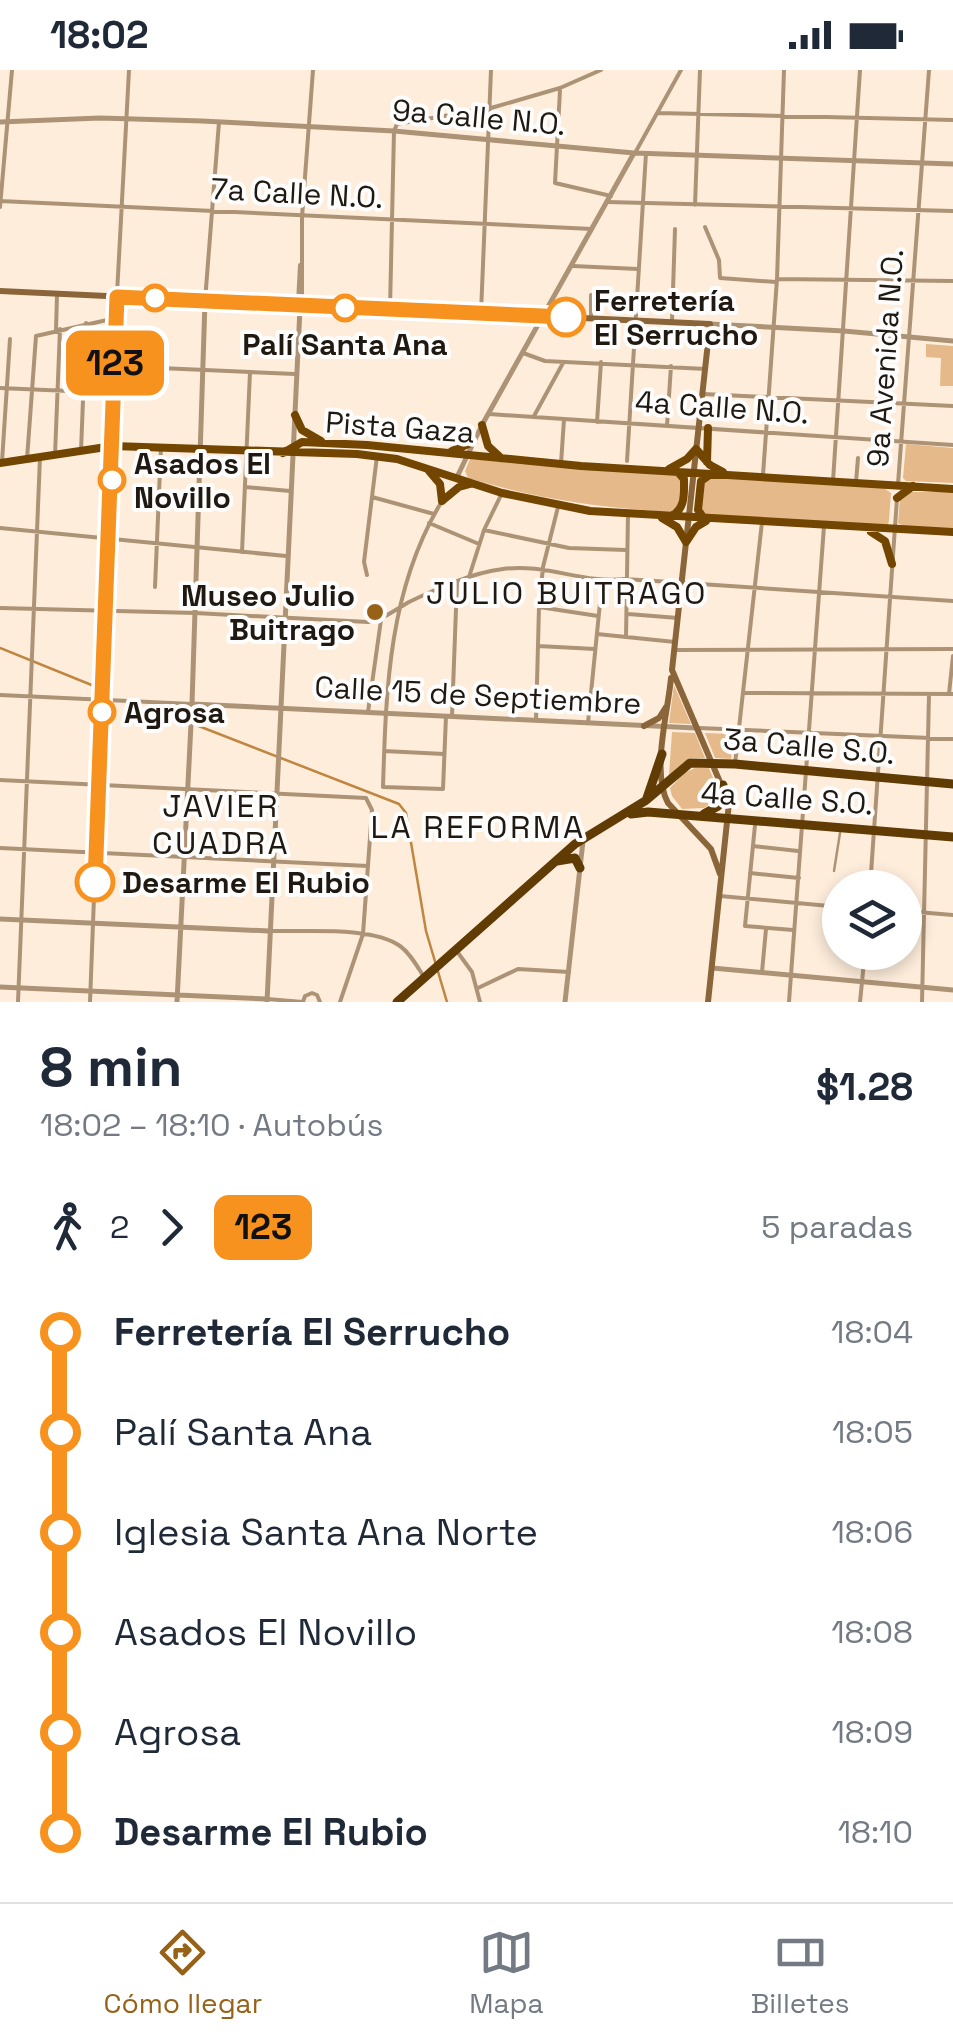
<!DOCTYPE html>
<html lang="es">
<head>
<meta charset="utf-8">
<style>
  body { margin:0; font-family:"Space Grotesk",sans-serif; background:#f2f2f3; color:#1f2937; height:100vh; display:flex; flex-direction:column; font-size:38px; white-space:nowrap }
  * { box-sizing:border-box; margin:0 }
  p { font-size:32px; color:#747a83 }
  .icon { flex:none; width:55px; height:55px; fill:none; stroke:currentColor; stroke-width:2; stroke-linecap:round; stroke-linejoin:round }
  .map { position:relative; height:932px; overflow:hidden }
  .details { display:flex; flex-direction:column; background:#fff; flex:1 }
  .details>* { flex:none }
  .badge { padding:0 20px; border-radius:15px; font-size:35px; line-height:65px }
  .controls { position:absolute; left:822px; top:800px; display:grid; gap:20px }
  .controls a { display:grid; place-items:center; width:100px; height:100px; border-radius:50%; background:#fff; box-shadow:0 5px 15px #0003; font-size:50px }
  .map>.badge { position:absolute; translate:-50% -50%; box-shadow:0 0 0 5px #fff }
  .legs { display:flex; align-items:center; gap:15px; height:110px; padding:0 40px; font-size:32px }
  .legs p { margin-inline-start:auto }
  .headline { display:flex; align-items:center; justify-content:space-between; height:170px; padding:0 40px }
  h1 { font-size:55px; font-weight:700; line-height:75px }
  ul { padding:0 40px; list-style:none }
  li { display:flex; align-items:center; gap:35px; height:100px; font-size:38px }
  li i { display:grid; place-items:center; width:15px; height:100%; margin:0 12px; background:currentColor }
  li i::after { content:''; width:25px; height:25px; margin:-12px; border:8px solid; border-radius:50%; background:#fff }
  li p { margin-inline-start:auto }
  li:first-child i { background:linear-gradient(#0000 50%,currentColor 0) }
  li:last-child i { background:linear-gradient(currentColor 50%,#0000 0) }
  .status { display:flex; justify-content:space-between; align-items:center; height:70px; padding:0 50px; background:#fff; direction:ltr }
  .status svg { height:28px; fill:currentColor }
  .tabs { display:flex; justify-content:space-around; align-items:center; height:140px; border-top:2px solid #e0e1e3; background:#fff; font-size:28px; color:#747a83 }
  .tabs a { display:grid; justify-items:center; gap:5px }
  .tabs .active { color:#976118 }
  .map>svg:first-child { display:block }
  .green { fill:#e5b989 }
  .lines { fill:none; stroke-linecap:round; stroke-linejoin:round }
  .stream { stroke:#c0853f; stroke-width:2.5 }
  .pedestrian { stroke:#ad9376; stroke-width:2.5 }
  .minor { stroke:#ad9376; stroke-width:4 }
  .tertiary { stroke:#ad9376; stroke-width:5 }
  .secondary { stroke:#8b653a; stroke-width:6 }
  .primary { stroke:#724500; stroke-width:8 }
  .trunk { stroke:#603b04; stroke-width:9 }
  .line-1-casing { stroke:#fff; stroke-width:22 }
  .line-1 { stroke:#f7921f; stroke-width:15 }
  .stop-1-dot { fill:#fff; stroke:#f7921f; stroke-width:5 }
  .poi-dot { fill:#976118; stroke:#fdfdfd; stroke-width:4 }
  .labels { text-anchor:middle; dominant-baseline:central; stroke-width:8; stroke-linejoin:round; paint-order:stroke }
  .street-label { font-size:30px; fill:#201911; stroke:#fdfdfd }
  .stop-label { font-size:30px; font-weight:bold; fill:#201911; stroke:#fdfdfd; text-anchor:start }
  .poi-label { font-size:30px; font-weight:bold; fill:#201911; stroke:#fdfdfd; text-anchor:end }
  .neighbourhood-label { font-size:32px; letter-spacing:2.5px; fill:#201911; stroke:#fdfdfd }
</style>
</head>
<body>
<div class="status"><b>18:02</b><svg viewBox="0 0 49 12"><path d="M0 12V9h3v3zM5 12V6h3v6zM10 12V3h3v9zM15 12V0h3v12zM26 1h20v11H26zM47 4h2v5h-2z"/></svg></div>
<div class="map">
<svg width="953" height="932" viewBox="0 0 953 932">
  <rect width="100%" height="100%" fill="#feeddb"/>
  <path class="green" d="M926 274 953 276V316H940L941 288 926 287Z
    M906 374 953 378V413L906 411 903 408Z
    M470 389 678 404 682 408 680 438 674 442C601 438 538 429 468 408L465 401Z
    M714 407 884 418 891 423 889 450 888 455 706 446 701 441 703 413Z
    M911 422H953V458L905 457 898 453 900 428Z
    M674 615 691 654 669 653Z
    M672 662 695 663 705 688H689L669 705Z
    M705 663 734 664 731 689 715 688Z
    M695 698H709L717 718 715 730 704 738 682 739 672 726 670 718 684 703Z"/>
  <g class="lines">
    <path class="stream" d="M0 578 99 618
      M160 641 399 734 406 743 426 861 447 932"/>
    <path class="pedestrian" d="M834 801 840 763"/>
    <path class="minor" d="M560 20 555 113 611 126
      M658 43 953 50
      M635 83 681 0
      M0 131 592 159
      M607 132 953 141
      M695 135 700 0
      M0 137 12 0
      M705 157 719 190 720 208 776 212
      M573 196 638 199
      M778 209 953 211
      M205 231 219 52
      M298 233 300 195
      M302 234V147L313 0
      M390 239 394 61 397 54 491 38 560 18 601 0
      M481 243 491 0
      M591 248V225
      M672 251 675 159
      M56 260 57 225
      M523 283 545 291 706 299
      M115 296 295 304
      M0 318 114 323
      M703 324 953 336
      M489 344 953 375
      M534 346 563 293
      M597 352 601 292
      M667 356 671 296
      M81 381 86 253
      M55 385 60 259
      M27 389 36 266 116 248
      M627 391 646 83
      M2 392 10 269
      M561 394 564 349
      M763 405 777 209 784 0
      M833 411 860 0
      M856 412 858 388
      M898 414 929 0
      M245 417 290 421
      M372 427 434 444
      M442 431C389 518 386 617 383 717L443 719 446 646
      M429 453 479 474
      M0 458 286 486
      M484 460 569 478 626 480
      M242 482 250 302
      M367 505 364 492 377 386
      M469 507 484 460 502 423
      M155 517 161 377
      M539 537 598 546
      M0 538 195 543 368 552C384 549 395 540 409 532 438 518 471 503 503 499 546 493 583 514 625 509L953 531
      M628 544 678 548
      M597 564 675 572
      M626 567 628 444
      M538 576 595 579
      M674 580 953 579
      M743 623 953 624
      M949 624 953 586
      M0 625 192 634
      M368 642 381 550
      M452 646 457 512
      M536 650 539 537 543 497 558 437
      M588 653 602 513
      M699 658 953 669
      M384 681 444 684
      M735 694 762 452
      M0 710 366 728 372 740 363 864 340 932
      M755 755 745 856 793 860
      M753 776 798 781
      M0 778 368 796
      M750 803 799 808
      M870 818 897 428
      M720 826 840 837
      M905 841 953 845
      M272 861C307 862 372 856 400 876 410 883 417 896 424 907
      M456 880 472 902 480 932
      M762 902 766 859
      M478 918 518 899 569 902
      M267 929 303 932
      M18 932 40 387
      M90 932 117 224 129 0
      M303 932 305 926 312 923 317 925 320 932
      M789 932 824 456
      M860 932 865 882
      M922 932 929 624"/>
    <path class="tertiary" d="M0 52 100 48 202 51 394 61 634 83 953 94
      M710 254 844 261 953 271
      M457 407 482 355 634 83
      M192 634 696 658
      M0 849 269 861
      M712 898 953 920
      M0 917 267 929
      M177 932 192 634 205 231
      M267 932 300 238
      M565 932 583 771"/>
    <path class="secondary" d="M0 221 297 235
      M302 235 710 254 672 600 729 733 708 932
      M671 608C668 642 651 702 668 733L711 779 720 804
      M644 656 659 648 666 637"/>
    <path class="primary" d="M295 345 302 360 321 371
      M482 355 488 376 501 388
      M452 381 473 372
      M283 383 302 372 367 375 581 396 953 419
      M707 392 708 358
      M0 393 113 376 357 384 397 389 502 423 590 441 953 462
      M669 399 687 389 696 379 710 395 723 402
      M429 401 440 414 442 431
      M897 428 913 416
      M442 431 459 417 470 414
      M670 447C686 439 684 424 684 409L677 401
      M703 447 698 440 701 411 711 404
      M662 448 677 457 686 472
      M871 462 885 471 892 494
      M686 472 696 457 706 451"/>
    <path class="trunk" d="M647 728 662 684
      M631 744 648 742 953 767
      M704 744 718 736 723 715
      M557 791 575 788 580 798
      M397 932 575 774 645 731 690 693 735 694 953 714"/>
  </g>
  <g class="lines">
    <defs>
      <path id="line-1" d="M95 812 117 227 566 247"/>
    </defs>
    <use href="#line-1" class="line-1-casing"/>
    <use href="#line-1" class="line-1"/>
  </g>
  <g class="stop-1-dot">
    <circle cx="155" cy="228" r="12"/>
    <circle cx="345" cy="238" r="12"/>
    <circle cx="566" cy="247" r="18"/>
    <circle cx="112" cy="410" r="12"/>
    <circle cx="102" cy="642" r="12"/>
    <circle cx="95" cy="812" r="18"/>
  </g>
  <circle class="poi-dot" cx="375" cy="542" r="10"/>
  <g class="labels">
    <g class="street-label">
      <text transform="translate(479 47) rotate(5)">9a Calle N.O.</text>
      <text transform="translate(297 123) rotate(3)">7a Calle N.O.</text>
      <text transform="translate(885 288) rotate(-86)">9a Avenida N.O.</text>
      <text transform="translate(722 337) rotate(4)">4a Calle N.O.</text>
      <text transform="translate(400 357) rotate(4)">Pista Gaza</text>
      <text transform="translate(478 625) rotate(3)">Calle 15 de Septiembre</text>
      <text transform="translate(809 676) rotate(5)">3a Calle S.O.</text>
      <text transform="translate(787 728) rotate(4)">4a Calle S.O.</text>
    </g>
    <g class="stop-label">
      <text x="594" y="230">Ferretería<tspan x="594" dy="34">El Serrucho</tspan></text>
      <text x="345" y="274" text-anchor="middle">Palí Santa Ana</text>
      <text x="134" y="393">Asados El<tspan x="134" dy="34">Novillo</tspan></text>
      <text x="124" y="642">Agrosa</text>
      <text x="122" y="812">Desarme El Rubio</text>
    </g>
    <g class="poi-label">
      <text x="355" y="525">Museo Julio<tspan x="355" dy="34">Buitrago</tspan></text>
    </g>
    <g class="neighbourhood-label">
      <text x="567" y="523">JULIO BUITRAGO</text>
      <text x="221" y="736">JAVIER<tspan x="221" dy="37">CUADRA</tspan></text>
      <text x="478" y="757">LA REFORMA</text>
    </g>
  </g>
</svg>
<div class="controls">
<a><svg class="icon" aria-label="layers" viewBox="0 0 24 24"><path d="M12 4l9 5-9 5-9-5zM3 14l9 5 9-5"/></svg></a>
</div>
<b class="badge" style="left:115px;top:293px;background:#f7921f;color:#111">123</b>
</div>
<section class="details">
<div class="headline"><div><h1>8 min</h1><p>18:02 – 18:10 · Autobús</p></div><b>$1.28</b></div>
<div class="legs"><svg class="icon" aria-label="walk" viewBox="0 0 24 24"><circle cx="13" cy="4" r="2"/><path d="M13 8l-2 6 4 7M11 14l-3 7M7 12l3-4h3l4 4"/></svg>2<svg class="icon" aria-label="forward" viewBox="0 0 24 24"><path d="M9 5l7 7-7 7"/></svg><b class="badge" style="background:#f7921f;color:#111">123</b><p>5 paradas</p></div>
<ul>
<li><i style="color:#f7921f"></i><b>Ferretería El Serrucho</b><p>18:04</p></li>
<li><i style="color:#f7921f"></i><span>Palí Santa Ana</span><p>18:05</p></li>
<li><i style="color:#f7921f"></i><span>Iglesia Santa Ana Norte</span><p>18:06</p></li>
<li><i style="color:#f7921f"></i><span>Asados El Novillo</span><p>18:08</p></li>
<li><i style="color:#f7921f"></i><span>Agrosa</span><p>18:09</p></li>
<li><i style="color:#f7921f"></i><b>Desarme El Rubio</b><p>18:10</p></li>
</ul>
</section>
<nav class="tabs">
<a class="active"><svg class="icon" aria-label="directions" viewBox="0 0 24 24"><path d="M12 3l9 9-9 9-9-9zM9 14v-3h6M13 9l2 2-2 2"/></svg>Cómo llegar</a>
<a><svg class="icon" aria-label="map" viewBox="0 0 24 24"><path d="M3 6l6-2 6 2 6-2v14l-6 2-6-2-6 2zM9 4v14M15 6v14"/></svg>Mapa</a>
<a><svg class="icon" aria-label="tickets" viewBox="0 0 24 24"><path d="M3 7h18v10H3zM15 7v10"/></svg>Billetes</a>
</nav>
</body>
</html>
